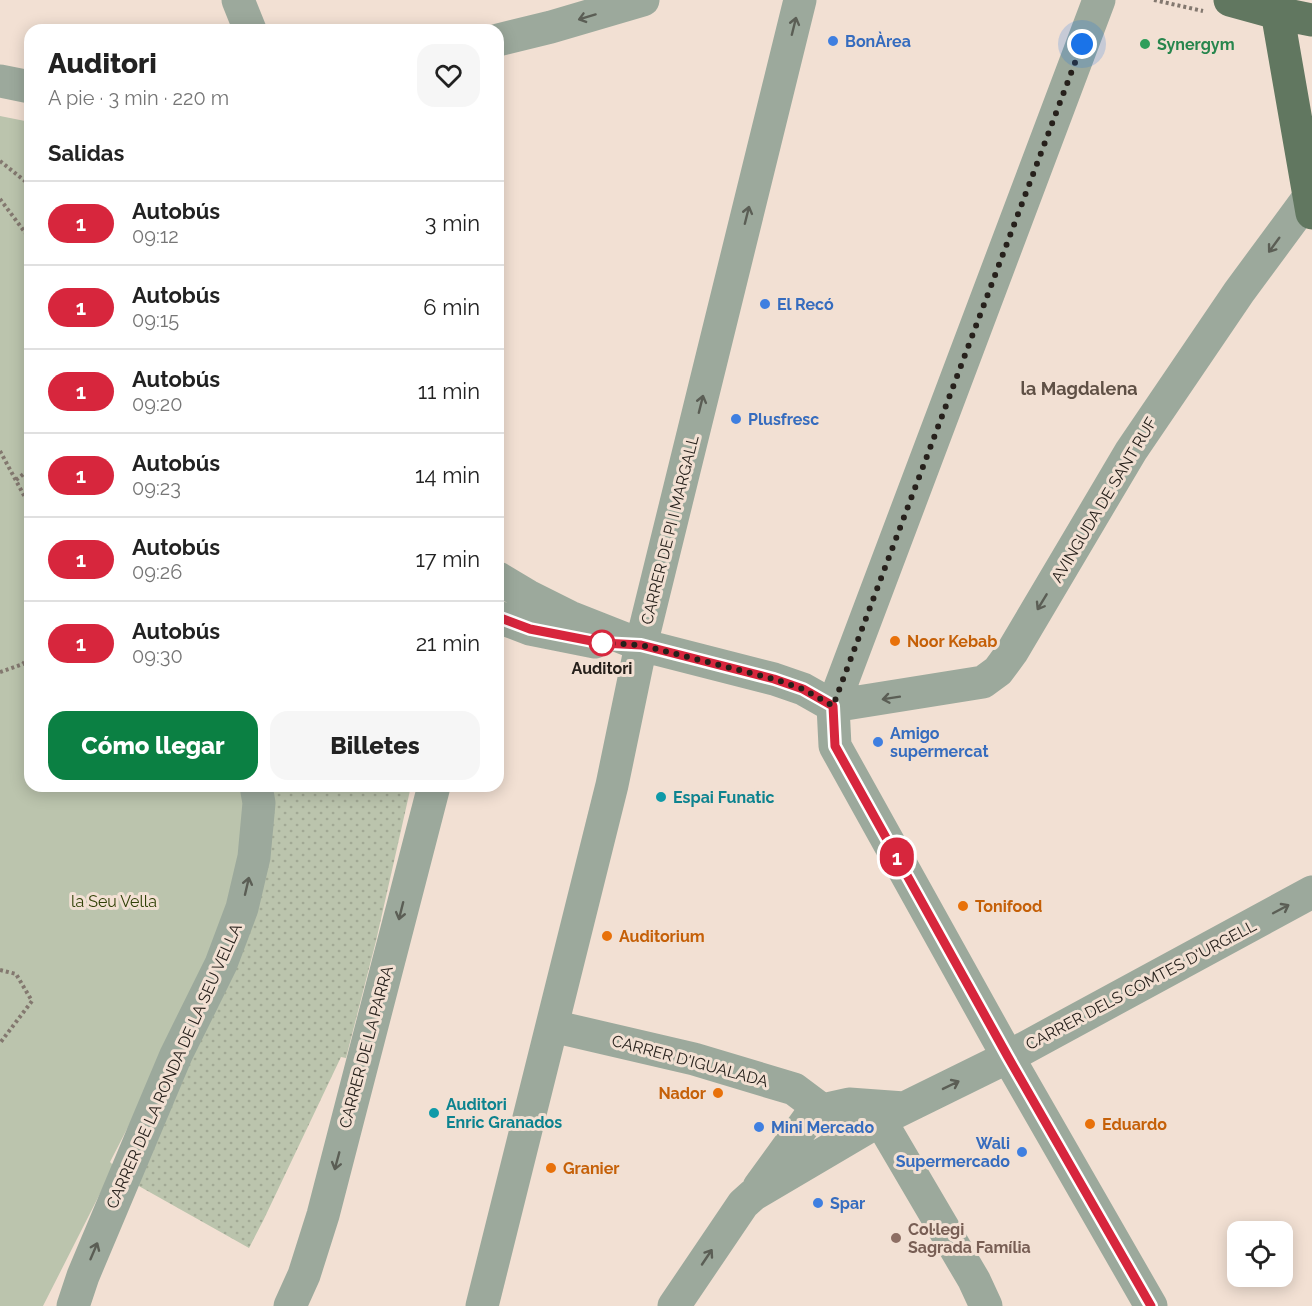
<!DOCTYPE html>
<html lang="es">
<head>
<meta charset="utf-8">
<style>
  body { margin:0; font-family:Raleway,sans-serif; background:#f6f6f6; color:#222; height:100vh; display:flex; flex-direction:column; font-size:22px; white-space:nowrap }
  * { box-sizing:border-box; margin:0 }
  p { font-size:20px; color:#767676 }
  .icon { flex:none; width:33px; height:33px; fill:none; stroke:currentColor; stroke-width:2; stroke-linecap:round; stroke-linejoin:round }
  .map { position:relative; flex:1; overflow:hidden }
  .panel { position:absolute; left:24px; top:24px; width:480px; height:768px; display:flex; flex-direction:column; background:#fff; border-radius:18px; box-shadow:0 3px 15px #0003 }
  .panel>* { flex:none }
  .badge { padding:0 12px; border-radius:20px; font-size:21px; line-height:39px }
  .controls { position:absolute; left:1227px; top:1221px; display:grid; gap:12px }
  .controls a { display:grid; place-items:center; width:66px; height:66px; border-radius:12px; background:#fff; box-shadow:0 3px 15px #0003; font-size:30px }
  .you { position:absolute; width:30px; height:30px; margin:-15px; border:4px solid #fff; border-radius:50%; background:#1a73e8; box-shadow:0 0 0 9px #1a73e833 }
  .map>.badge { position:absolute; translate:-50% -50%; box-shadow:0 0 0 3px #fff }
  h2 { padding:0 24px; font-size:22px; line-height:54px }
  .round { display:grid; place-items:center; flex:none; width:63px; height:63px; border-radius:18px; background:#f6f6f6 }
  .summary { display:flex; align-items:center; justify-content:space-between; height:102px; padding:0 24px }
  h1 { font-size:28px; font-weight:800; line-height:45px }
  .cta { display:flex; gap:12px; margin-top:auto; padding:12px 24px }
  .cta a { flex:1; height:69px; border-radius:18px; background:#0b8043; color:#fff; font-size:24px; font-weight:800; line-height:69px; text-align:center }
  .cta a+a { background:#f6f6f6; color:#222 }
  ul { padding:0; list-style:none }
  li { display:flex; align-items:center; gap:18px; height:84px; padding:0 24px; border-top:2px solid #e0e0e0 }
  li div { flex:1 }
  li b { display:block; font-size:22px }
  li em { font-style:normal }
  li .badge { min-width:66px; font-weight:700; text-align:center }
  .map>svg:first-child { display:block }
  .grass { fill:url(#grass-dots) }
  .park { fill:#bbc4ad }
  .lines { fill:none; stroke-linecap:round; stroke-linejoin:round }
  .path { stroke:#83786f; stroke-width:4; stroke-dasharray:3 3; stroke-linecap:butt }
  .minor { stroke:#9ca99c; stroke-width:33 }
  .major { stroke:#617760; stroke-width:33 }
  .oneway { stroke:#5b5e55 }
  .line-casing { stroke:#fff; stroke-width:14 }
  .line { stroke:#d7263d; stroke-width:9 }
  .walk { stroke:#26201b; stroke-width:6; stroke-dasharray:0 10.8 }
  .shop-dot { fill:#3f7fe0; stroke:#f2e0d3; stroke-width:2 }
  .leisure-dot { fill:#2e9e5b; stroke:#f2e0d3; stroke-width:2 }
  .food-dot { fill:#e8710a; stroke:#f2e0d3; stroke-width:2 }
  .stop-dot { fill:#fff; stroke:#d7263d; stroke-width:3 }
  .culture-dot { fill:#0f9aa8; stroke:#f2e0d3; stroke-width:2 }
  .education-dot { fill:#8d6e63; stroke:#f2e0d3; stroke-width:2 }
  .labels { text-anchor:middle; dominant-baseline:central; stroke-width:6; stroke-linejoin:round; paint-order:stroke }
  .shop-label { font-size:16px; font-weight:bold; fill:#366cbe; stroke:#f2e0d3; text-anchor:start }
  .leisure-label { font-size:16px; font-weight:bold; fill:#27864d; stroke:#f2e0d3; text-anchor:start }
  .street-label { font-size:16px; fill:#26201b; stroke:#f2e0d3 }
  .food-label { font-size:16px; font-weight:bold; fill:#c56008; stroke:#f2e0d3; text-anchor:start }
  .stop-label { font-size:16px; font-weight:bold; fill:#26201b; stroke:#f2e0d3 }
  .culture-label { font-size:16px; font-weight:bold; fill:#0d838f; stroke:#f2e0d3; text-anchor:start }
  .park-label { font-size:16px; fill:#304006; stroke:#f2e0d3 }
  .education-label { font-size:16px; font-weight:bold; fill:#785e54; stroke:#f2e0d3; text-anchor:start }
  .neighbourhood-label { font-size:18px; font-weight:bold; fill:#5f5045; stroke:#f2e0d3 }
</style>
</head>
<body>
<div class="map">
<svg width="1312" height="1306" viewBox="0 0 1312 1306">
  <defs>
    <pattern id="grass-dots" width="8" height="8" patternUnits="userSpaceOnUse" patternTransform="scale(1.5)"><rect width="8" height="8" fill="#bbc4ad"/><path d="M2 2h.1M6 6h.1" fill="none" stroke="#a1a894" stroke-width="1.8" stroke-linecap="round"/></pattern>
  </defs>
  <rect width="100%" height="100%" fill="#f2e0d3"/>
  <path class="grass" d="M269 786H411L376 941 346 1058 341 1057 263 1221 249 1248 137 1185Z"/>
  <path class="park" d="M0 116 30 122V786H250L247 858 195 997 110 1162 114 1166 43 1306H0Z"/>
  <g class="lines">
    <path class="path" d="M1154 0 1203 11
      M0 161 30 185
      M0 199 30 239
      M0 451 27 501 30 512
      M16 480 30 469
      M0 672 23 664 30 653
      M0 970 16 974 32 1001 0 1043"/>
    <path class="minor" d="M238 0 250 30
      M1099 0 833 706 835 746 1008 1057 1151 1306
      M498 40 551 27 643 0
      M0 81 30 87
      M498 578 528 596 570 617 641 645 774 679 803 689 833 706
      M498 617 530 629 595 642
      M833 706 983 682 998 671 1012 652 1131 451 1239 292 1312 193
      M552 1026 694 1059 794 1089 822 1110
      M880 1120 974 1280 986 1306
      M759 1187 809 1118 822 1110 849 1104 904 1108
      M73 1306 83 1276 176 1055 221 964 242 908 254 857 259 803 256 786
      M290 1306 304 1275 323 1215 434 786
      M482 1306 612 785 641 645 800 0
      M674 1306 743 1204 753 1195 880 1120 1008 1057 1312 892"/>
    <path class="major" d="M1230 0 1277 13 1312 20
      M1275 0 1312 213"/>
  </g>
  <defs><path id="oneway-shaft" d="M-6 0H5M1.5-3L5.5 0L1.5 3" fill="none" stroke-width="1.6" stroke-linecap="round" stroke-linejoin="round" transform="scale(1.5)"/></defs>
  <g class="oneway">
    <use href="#oneway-shaft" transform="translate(587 17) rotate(163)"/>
    <use href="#oneway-shaft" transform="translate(794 26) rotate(-76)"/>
    <use href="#oneway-shaft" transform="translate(747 215) rotate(-76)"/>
    <use href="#oneway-shaft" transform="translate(1274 245) rotate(126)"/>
    <use href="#oneway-shaft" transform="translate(701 404) rotate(-76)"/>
    <use href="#oneway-shaft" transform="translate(1042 602) rotate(121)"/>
    <use href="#oneway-shaft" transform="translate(891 698) rotate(171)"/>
    <use href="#oneway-shaft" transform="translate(247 886) rotate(-77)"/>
    <use href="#oneway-shaft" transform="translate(1281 909) rotate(-28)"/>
    <use href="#oneway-shaft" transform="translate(401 911) rotate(104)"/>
    <use href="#oneway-shaft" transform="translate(951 1085) rotate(-26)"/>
    <use href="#oneway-shaft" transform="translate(337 1161) rotate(105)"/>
    <use href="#oneway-shaft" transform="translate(94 1251) rotate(-67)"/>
    <use href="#oneway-shaft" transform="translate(707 1257) rotate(-56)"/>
  </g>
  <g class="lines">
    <defs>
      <path id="line" d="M498 617 530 629 602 643 641 645 774 679 803 689 833 706 835 746 1008 1057 1151 1306"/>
    </defs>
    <use href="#line" class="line-casing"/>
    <use href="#line" class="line"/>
    <path class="walk" d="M602 643 641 645 774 679 803 689 833 706 1082 44"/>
  </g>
  <g class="shop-dot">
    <circle cx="833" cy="41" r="6"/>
    <circle cx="765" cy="304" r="6"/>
    <circle cx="736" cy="419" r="6"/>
    <circle cx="878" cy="742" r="6"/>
    <circle cx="759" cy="1127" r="6"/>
    <circle cx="1022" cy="1152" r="6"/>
    <circle cx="818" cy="1203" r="6"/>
  </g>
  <circle class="leisure-dot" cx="1145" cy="44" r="6"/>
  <g class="food-dot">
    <circle cx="895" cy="641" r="6"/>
    <circle cx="963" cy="906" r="6"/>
    <circle cx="607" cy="936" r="6"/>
    <circle cx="718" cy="1093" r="6"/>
    <circle cx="1090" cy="1124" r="6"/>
    <circle cx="551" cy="1168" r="6"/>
  </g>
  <circle class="stop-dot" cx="602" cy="643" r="12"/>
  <g class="culture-dot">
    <circle cx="661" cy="797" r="6"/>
    <circle cx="434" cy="1113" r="6"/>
  </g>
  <circle class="education-dot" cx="896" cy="1238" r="6"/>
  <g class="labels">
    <g class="shop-label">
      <text x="845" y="41">BonÀrea</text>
      <text x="777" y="304">El Recó</text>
      <text x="748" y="419">Plusfresc</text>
      <text x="890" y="733">Amigo<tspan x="890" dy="18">supermercat</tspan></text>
      <text x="771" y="1127">Mini Mercado</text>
      <text x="1010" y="1143" text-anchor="end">Wali<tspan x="1010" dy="18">Supermercado</tspan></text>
      <text x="830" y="1203">Spar</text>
    </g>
    <g class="leisure-label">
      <text x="1157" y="44">Synergym</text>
    </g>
    <g class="street-label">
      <text transform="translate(1104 500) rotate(-59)">AVINGUDA DE SANT RUF</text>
      <text transform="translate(670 530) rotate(-76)">CARRER DE PI I MARGALL</text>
      <text transform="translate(1141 985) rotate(-28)">CARRER DELS COMTES D'URGELL</text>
      <text transform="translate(366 1047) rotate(-75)">CARRER DE LA PARRA</text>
      <text transform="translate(690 1061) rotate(15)">CARRER D'IGUALADA</text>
      <text transform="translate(174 1066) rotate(-66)">CARRER DE LA RONDA DE LA SEU VELLA</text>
    </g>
    <g class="food-label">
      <text x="907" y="641">Noor Kebab</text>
      <text x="975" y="906">Tonifood</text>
      <text x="619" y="936">Auditorium</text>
      <text x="706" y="1093" text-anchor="end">Nador</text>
      <text x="1102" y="1124">Eduardo</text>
      <text x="563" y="1168">Granier</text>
    </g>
    <g class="stop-label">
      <text x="602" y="668">Auditori</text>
    </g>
    <g class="culture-label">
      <text x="673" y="797">Espai Funatic</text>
      <text x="446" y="1104">Auditori<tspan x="446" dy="18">Enric Granados</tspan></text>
    </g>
    <g class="park-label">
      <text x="114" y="901">la Seu Vella</text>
    </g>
    <g class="education-label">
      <text x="908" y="1229">Col·legi<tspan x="908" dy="18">Sagrada Família</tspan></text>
    </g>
    <g class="neighbourhood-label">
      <text x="1079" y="388">la Magdalena</text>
    </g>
  </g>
</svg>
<div class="controls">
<a><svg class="icon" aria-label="locate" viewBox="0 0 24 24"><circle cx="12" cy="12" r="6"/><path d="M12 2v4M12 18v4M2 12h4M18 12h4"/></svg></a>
</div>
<div class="you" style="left:1082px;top:44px"></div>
<b class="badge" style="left:897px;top:857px;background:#d7263d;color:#fff">1</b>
<section class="panel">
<div class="summary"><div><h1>Auditori</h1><p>A pie · 3 min · 220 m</p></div><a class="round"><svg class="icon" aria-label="heart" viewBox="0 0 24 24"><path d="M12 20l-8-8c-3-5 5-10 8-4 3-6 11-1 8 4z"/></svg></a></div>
<h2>Salidas</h2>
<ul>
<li><span class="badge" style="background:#d7263d;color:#fff">1</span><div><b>Autobús</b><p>09:12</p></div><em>3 min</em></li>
<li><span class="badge" style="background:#d7263d;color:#fff">1</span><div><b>Autobús</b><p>09:15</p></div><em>6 min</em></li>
<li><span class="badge" style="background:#d7263d;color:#fff">1</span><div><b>Autobús</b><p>09:20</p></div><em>11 min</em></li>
<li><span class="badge" style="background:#d7263d;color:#fff">1</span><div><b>Autobús</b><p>09:23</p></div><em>14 min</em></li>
<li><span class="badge" style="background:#d7263d;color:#fff">1</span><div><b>Autobús</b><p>09:26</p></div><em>17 min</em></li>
<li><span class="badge" style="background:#d7263d;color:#fff">1</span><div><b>Autobús</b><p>09:30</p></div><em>21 min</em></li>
</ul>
<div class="cta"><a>Cómo llegar</a><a>Billetes</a></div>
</section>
</div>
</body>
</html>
